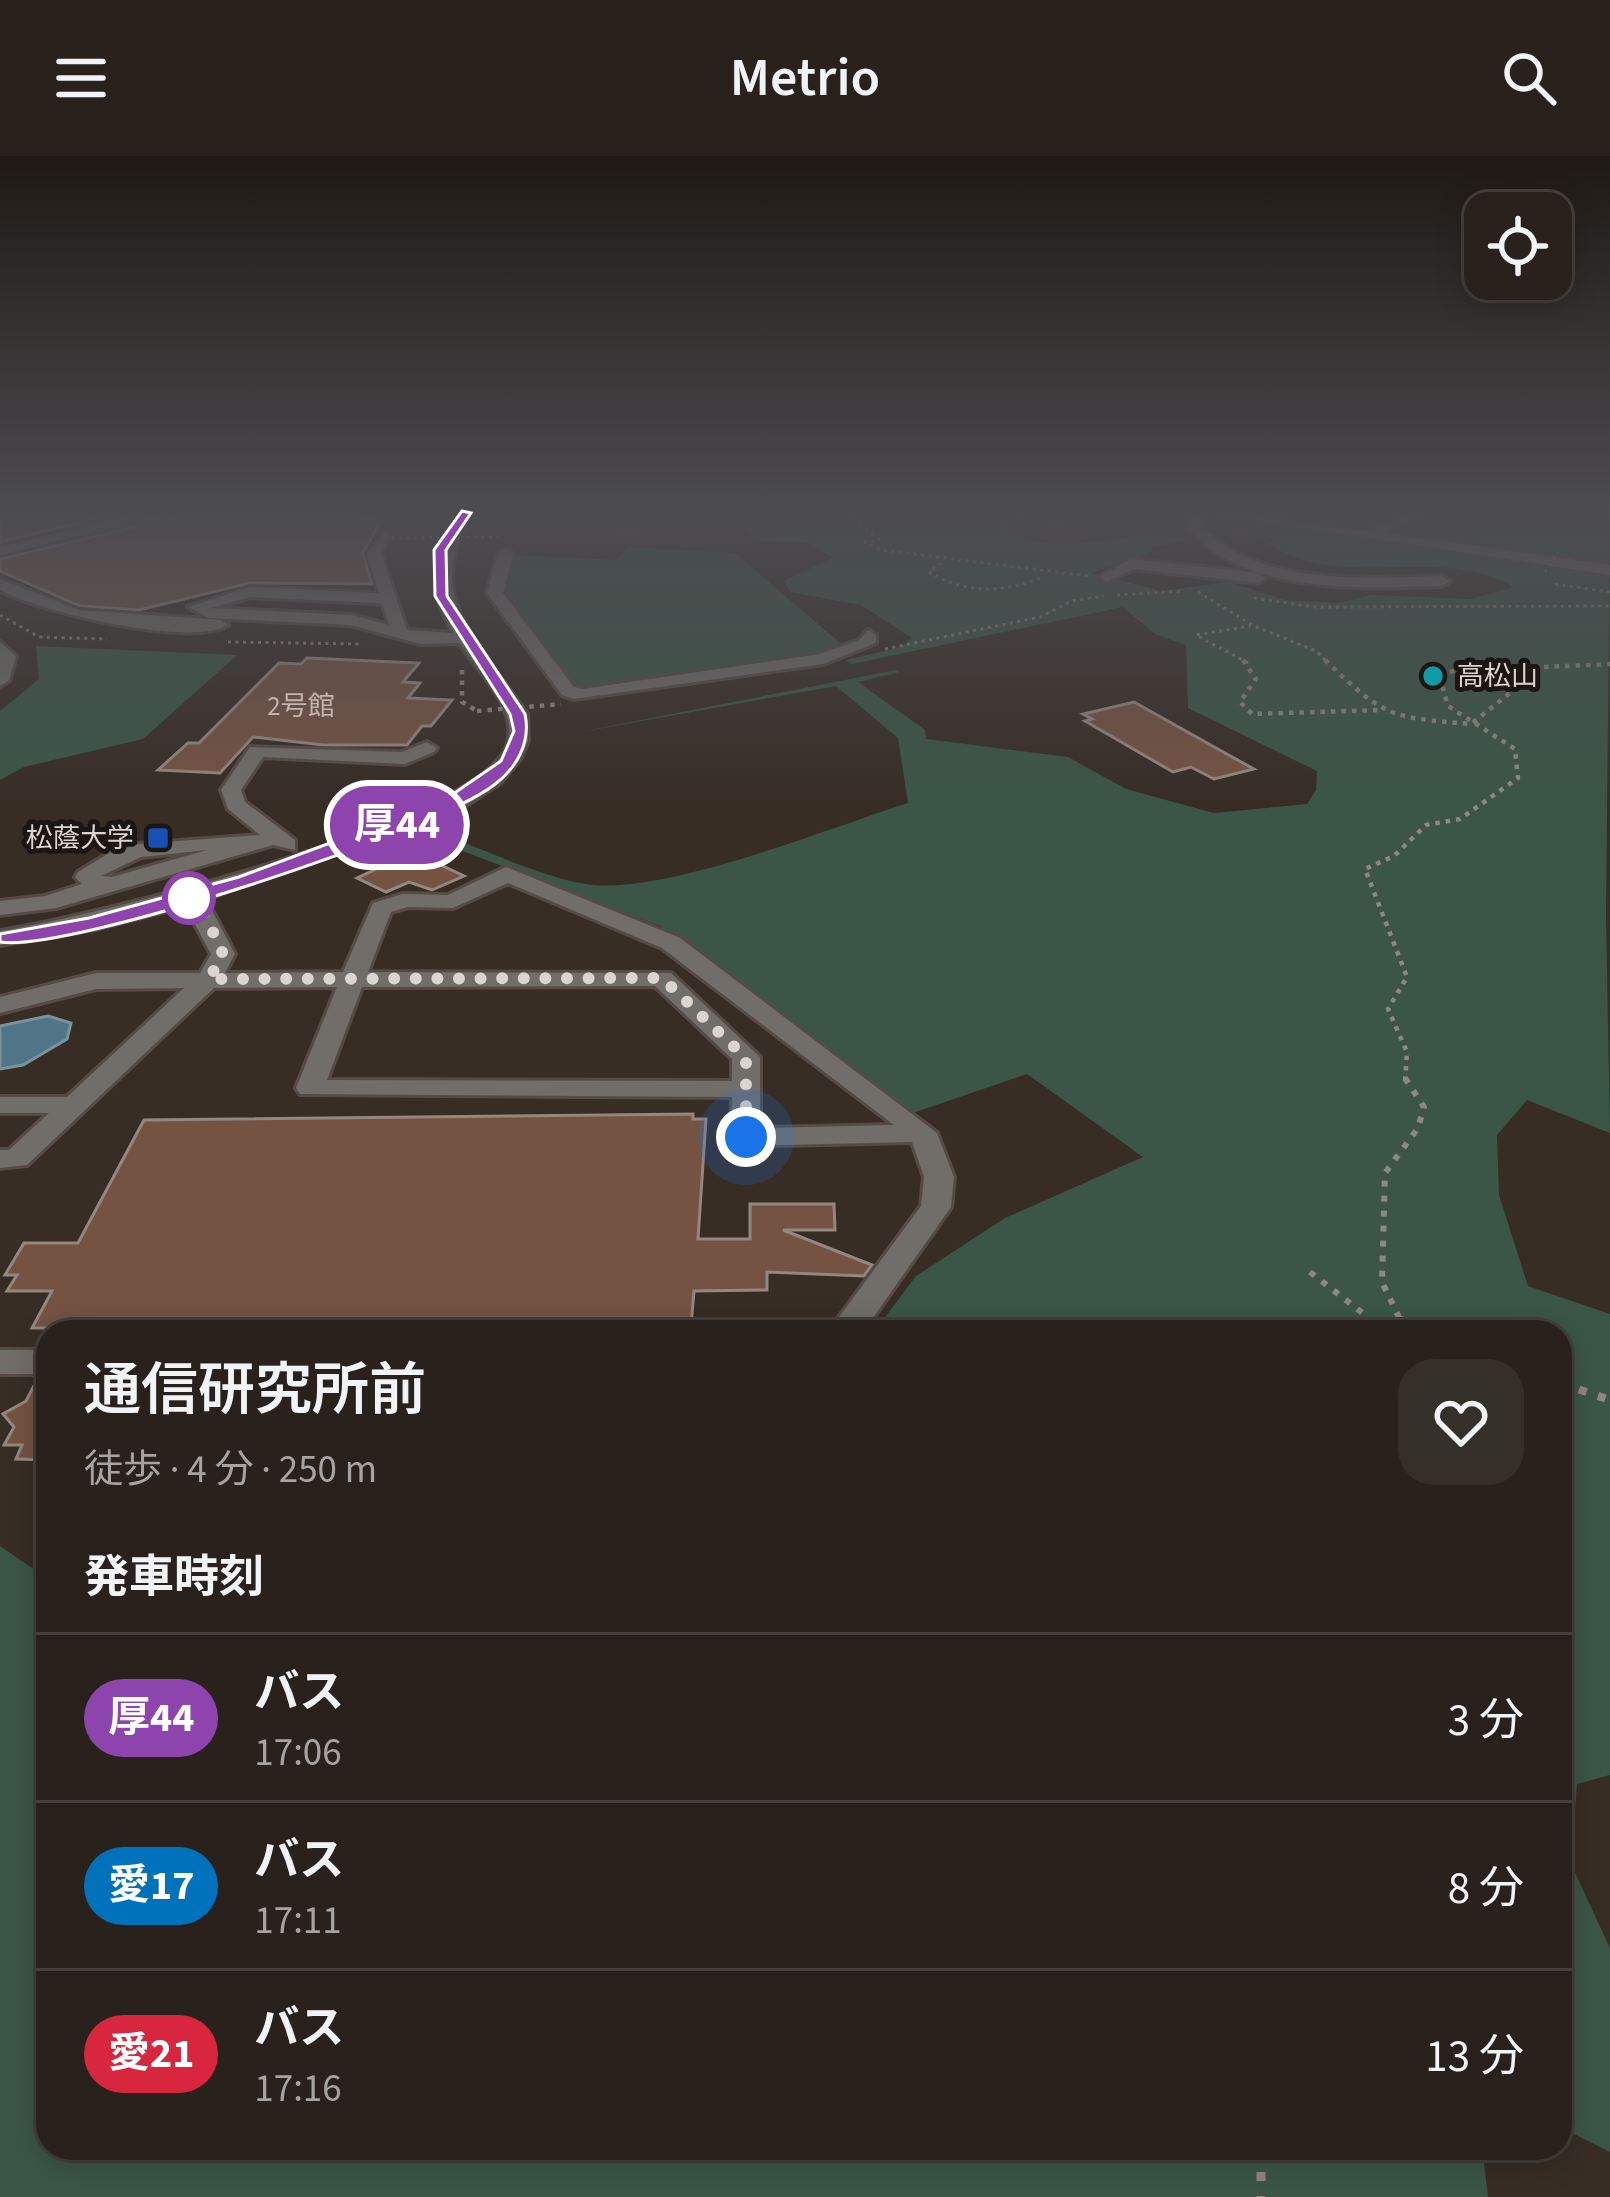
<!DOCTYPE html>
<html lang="ja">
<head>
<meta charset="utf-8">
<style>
  body { margin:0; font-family:"Source Sans 3","Noto Sans JP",sans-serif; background:#352f29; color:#f1f3f6; height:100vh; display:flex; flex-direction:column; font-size:45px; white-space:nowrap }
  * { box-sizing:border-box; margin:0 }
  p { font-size:39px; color:#a5a4a3 }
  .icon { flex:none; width:66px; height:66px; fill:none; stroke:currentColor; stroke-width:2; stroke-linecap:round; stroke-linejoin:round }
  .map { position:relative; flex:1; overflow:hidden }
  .details { position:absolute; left:36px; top:1164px; width:1536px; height:840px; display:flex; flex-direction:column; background:#29221c; border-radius:36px; box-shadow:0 6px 30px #0003,0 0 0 3px #453f3b }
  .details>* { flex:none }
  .badge { padding:0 24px; border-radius:39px; font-size:42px; line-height:78px }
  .controls { position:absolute; left:1464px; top:36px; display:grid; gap:24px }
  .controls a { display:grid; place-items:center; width:108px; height:108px; border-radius:24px; background:#29221c; box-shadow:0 6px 30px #0003,0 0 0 3px #453f3b; font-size:60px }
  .you { position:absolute; width:60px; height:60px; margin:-30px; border:9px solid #fff; border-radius:50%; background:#1a73e8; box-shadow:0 0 0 18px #1a73e833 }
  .map>.badge { position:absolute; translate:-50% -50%; box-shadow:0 0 0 6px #fff }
  h2 { padding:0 48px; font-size:45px; line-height:108px }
  .round { display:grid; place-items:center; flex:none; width:126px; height:126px; border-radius:36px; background:#352f29 }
  .headline { display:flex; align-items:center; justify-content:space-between; height:204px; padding:0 48px }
  h1 { font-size:57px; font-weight:600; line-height:90px }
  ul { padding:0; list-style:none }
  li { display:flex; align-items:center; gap:36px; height:168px; padding:0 48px; border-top:3px solid #453f3b }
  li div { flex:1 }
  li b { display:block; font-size:45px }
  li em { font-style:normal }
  li .badge { min-width:132px; font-weight:700; text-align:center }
  header { display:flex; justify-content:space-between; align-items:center; height:156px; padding:0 48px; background:#29221c; font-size:54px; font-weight:600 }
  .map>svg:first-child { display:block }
  .green { fill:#3b5646; fill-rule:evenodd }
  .water { fill:#4f7586; stroke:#79929c; stroke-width:3 }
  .building { fill:#745343; stroke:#948680; stroke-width:3 }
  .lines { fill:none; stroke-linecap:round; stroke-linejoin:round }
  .minor-tunnel { stroke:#50463e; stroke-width:15; stroke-dasharray:15 8; stroke-linecap:butt }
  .minor-casing { stroke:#554b44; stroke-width:6 }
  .path-far4 { stroke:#8f8780; stroke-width:3; stroke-dasharray:3 4.5; stroke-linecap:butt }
  .path-far3 { stroke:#8f8780; stroke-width:4.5; stroke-dasharray:4.5 6; stroke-linecap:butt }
  .path-far2 { stroke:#8f8780; stroke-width:6; stroke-dasharray:6 9; stroke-linecap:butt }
  .path-far1 { stroke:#8f8780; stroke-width:8; stroke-dasharray:8 12; stroke-linecap:butt }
  .path { stroke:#8f8780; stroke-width:9; stroke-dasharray:9 15; stroke-linecap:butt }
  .minor { fill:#716d68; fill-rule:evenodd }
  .path-bridge-far1 { stroke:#8f8780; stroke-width:3; stroke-dasharray:3 4.5; stroke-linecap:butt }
  .path-bridge { stroke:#8f8780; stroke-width:4.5; stroke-dasharray:4.5 6; stroke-linecap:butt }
  .line { fill:#8e44ad; stroke:#fff; stroke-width:3 }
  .walk { stroke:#dbd4cf; stroke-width:12; stroke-dasharray:0 21.6 }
  .culture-dot { fill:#0f9aa8; stroke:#1b1613; stroke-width:4.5 }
  .transit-dot { fill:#1a4fb4; stroke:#1b1613; stroke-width:4.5 }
  .stop-dot { fill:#fff; stroke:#8e44ad; stroke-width:6 }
  .labels { text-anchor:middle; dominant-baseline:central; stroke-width:10; stroke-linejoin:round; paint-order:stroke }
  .far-poi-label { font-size:27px; fill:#dbd4cf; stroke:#1b1613; text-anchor:start }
  .number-label { font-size:27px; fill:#c1b4ac }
</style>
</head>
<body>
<header><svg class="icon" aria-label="menu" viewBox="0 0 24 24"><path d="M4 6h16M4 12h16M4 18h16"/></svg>Metrio<svg class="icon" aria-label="search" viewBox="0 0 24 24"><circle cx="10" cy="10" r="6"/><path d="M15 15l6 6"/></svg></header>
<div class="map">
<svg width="1610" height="2041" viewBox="0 0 1610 2041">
  <rect width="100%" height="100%" fill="#372d25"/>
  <path class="green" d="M521 357H654L638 378 507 372Z
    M718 357H1610L1606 760 1610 977 1527 944 1497 979 1499 1039 1528 1130 1610 1158V1619L1577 1628 1571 1708 1610 1792V1996L1560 1971V1176H874L916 1120 1005 1062 1143 1001 1027 918 907 959 660 770 436 685 446 680C491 696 539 720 586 728 660 741 832 671 908 647L898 582 836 530 575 577 896 514 900 516 858 526 925 574 926 583 1068 601 1126 633 1214 657 1307 648 1316 634 1317 615 1188 552 1186 489 1155 478 1123 451 852 508 846 504 901 491 912 482 861 449 790 436 784 425 832 402 810 387 754 385 743 366ZM1044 362 1072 376 1179 370 1271 382 1276 386H1266C1340 438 1437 386 1514 431L1471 443 1371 439 1339 447 1286 444 1229 426 1161 435 1091 417 1151 397 1153 391 1189 384C1131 364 1061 414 991 367Z
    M628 391 735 397 840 487 822 501 580 535 502 434 516 399 616 404Z
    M36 490 237 499 143 583 24 611 0 624V555L39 523Z
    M0 1390 48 1423V1992H1502L1484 2007 1488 2041H0Z"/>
  <path class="water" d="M48 860 71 867 67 883 23 909 0 913V870Z"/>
  <path class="building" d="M0 357H120L0 386Z
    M193 357H344L380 366 363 398 372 428 250 427 139 454 80 450 0 415V403L133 371 131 358 162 365Z
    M307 502 419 507 403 526 420 527 408 542 452 544 431 570H422L407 589H323L253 581 220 617 158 614 188 587H199L279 507 301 508Z
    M1134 546 1225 597 1254 613 1214 623 1191 611 1173 616 1085 565 1092 563 1083 558Z
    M413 696 464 720 432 734 409 726 386 736 357 722Z
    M693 958V963H706L698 1083H750V1048H834L835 1074H783L872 1109 864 1120 767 1116V1134L694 1135 691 1170 674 1171 673 1175 44 1176 46 1172H32L52 1135H7L17 1119H5L24 1087H78L144 964Z
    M38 1222H48V1304L16 1303 22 1289H4L14 1271 3 1258 26 1245Z"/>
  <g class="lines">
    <path class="minor-tunnel" d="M127 364 143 361"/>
    <defs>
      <path id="minor" d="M459 357H473C419 440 481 491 527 558L528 585 520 603 500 627 468 648 206 743 235 798 225 817 343 816 373 747 402 738 448 739 506 711 680 782 937 977 954 1021 951 1051 863 1176H828L921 1050 924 1021 912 986 746 990 731 981 732 941 300 938 296 932 337 831 214 832 27 1009 0 1012V994H9L49 957H0V941H67L184 832 96 833 0 857V841L96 817H200L211 798 185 750 95 773 0 789V775C85 762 480 667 507 590 520 553 479 516 459 487L420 488 351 469 209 462 188 451 250 431 379 437 367 397 384 378 391 382 381 397 407 474 453 477C428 432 430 399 459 357ZM251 441 376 447 383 449 389 469 352 459 211 452ZM508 727 662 792 894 969 760 972V901L671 817 368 816 391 756 408 751 453 752ZM655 830 732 903V925L327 924 362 831Z
        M1190 357H1204L1202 370C1256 431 1368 422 1442 420L1450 425 1442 430C1363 432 1242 440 1188 371Z
        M1210 357C1261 357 1311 374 1362 374 1383 374 1402 357 1425 357L1384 377 1610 409V419Z
        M127 360 132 367 0 399V391Z
        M505 393 513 398 503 437 574 531 582 533 820 498 859 484 868 474 876 479V487L823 508 574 543 562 539 487 437 497 398Z
        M1131 403 1258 417 1266 422 1258 427 1133 413 1107 426 1099 421Z
        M0 423 79 454 220 464 228 469C192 492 40 456 0 434Z
        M0 486 16 500 9 525 0 530Z
        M427 586 437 592 434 596 405 608 263 601 241 634 245 646 295 684V694L273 689 56 752 0 759V745L45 740 82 728 75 721 78 716 109 697 138 688 260 679 228 653 221 634 250 591 402 596ZM207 694 112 721 101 720 141 701Z
        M0 1194H48V1218H0Z"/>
    </defs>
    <use href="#minor" class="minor-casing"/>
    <path class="path-far4" d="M858 357 854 364 879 384 865 386 881 394 1089 420
      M941 407 929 416C963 438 1007 437 1043 421
      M1555 428 1610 436
      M1198 436 1254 470 1316 495 1328 507
      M1117 439 1182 435
      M1254 442 1315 451 1610 450
      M0 459 39 481 107 483
      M228 486 359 488
      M885 493 1040 461 1072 445 1104 440
      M1248 507 1196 479 1250 470"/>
    <path class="path-far3" d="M1243 504 1256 523 1240 546 1252 558 1380 554
      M1325 504C1386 562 1388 561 1471 568L1529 522 1534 511
      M462 514V546L477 555
      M1405 925 1407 896 1388 853 1407 821 1365 713 1394 700 1426 669 1460 663 1518 622 1515 593 1448 550 1438 516 1610 508"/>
    <path class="path-far2" d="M1405 922 1424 951 1418 972 1385 1017 1382 1126 1406 1176
      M1310 1116 1365 1159 1371 1176
      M1397 1161 1433 1176"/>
    <path class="path-far1" d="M1560 1227 1610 1244"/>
    <path class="path" d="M1261 1992V2041"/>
    <use href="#minor" class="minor"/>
    <path class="path-bridge-far1" d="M384 382 499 381
      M1545 416 1558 396"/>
    <path class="path-bridge" d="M477 555 561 548"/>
  </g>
  <linearGradient id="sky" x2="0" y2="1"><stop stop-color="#1e1914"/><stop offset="0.56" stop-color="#4d4c51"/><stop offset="1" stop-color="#4d4c51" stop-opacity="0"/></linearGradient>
  <rect width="1610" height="643" fill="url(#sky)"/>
  <path class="line" d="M462 355 471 357 446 394 447 440 525 558C531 586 517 612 494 629 433 676 67 797 0 786V778L89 762 239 721 443 645 501 605 514 575 510 558 435 440 434 394Z"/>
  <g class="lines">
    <path class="walk" d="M189 742 202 752 223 798 209 823 662 822 746 902V981"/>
  </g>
  <circle class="culture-dot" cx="1433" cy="520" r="12"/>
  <rect class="transit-dot" x="146" y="670" width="24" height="24" rx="6"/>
  <circle class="stop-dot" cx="189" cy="742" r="24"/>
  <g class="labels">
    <g class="far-poi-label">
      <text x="1457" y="520">高松山</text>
      <text x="134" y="682" text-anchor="end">松蔭大学</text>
    </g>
    <g class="number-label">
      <text x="301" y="550">2号館</text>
    </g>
  </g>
</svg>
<div class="controls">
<a><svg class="icon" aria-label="locate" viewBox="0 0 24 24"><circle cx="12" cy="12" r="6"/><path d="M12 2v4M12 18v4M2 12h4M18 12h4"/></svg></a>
</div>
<div class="you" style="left:746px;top:981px"></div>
<b class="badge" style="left:397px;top:669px;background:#8e44ad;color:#fff">厚44</b>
<section class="details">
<div class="headline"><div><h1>通信研究所前</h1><p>徒歩 · 4 分 · 250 m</p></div><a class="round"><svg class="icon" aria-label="heart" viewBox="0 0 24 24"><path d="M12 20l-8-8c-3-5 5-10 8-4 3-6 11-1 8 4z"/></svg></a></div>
<h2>発車時刻</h2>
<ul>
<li><span class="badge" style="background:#8e44ad;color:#fff">厚44</span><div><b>バス</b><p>17:06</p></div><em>3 分</em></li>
<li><span class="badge" style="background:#0072bc;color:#fff">愛17</span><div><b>バス</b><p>17:11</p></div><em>8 分</em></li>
<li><span class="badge" style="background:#d7263d;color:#fff">愛21</span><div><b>バス</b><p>17:16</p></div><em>13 分</em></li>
</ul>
</section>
</div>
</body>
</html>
